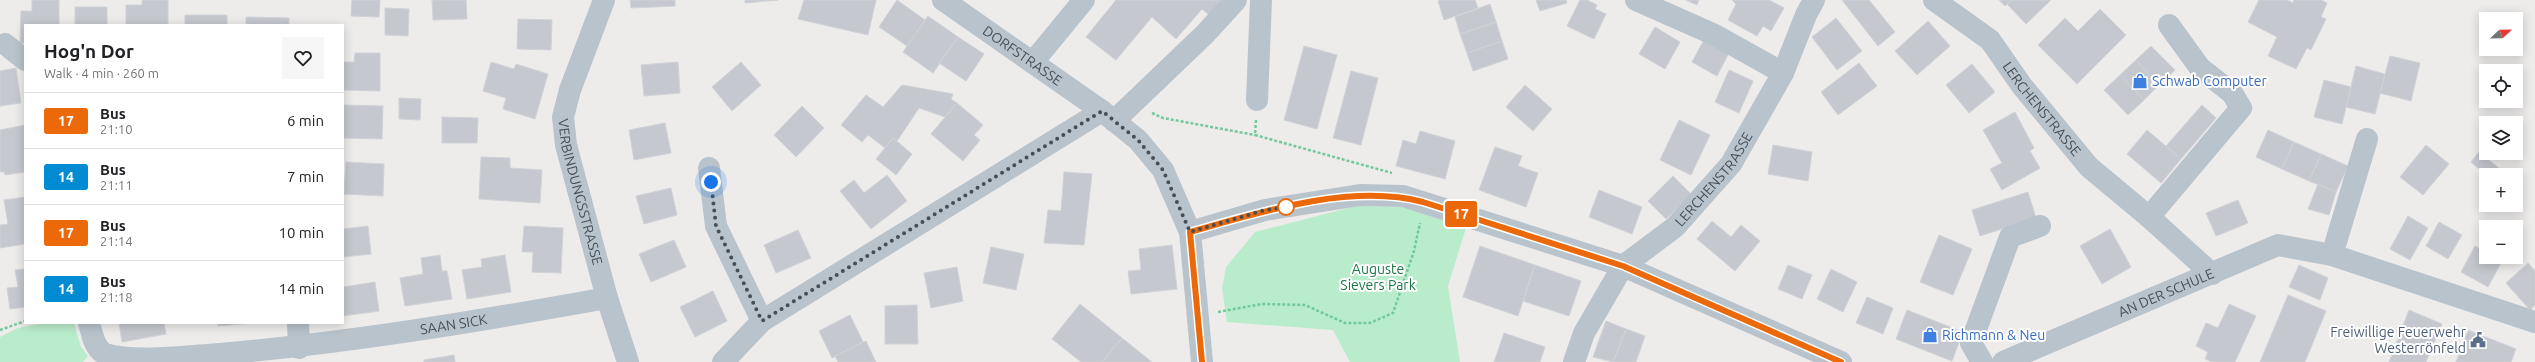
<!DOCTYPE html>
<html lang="en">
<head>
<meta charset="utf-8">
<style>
  body { margin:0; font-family:Ubuntu,sans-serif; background:#f6f6f6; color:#202124; height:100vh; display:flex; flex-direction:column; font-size:15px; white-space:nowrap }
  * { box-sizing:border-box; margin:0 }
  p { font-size:13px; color:#757577 }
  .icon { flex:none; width:22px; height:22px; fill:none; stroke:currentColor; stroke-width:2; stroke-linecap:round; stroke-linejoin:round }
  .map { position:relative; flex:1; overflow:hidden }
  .side { position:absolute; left:24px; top:24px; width:320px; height:300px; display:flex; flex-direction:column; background:#fff; border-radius:0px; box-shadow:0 2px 10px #0003 }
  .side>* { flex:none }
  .badge { padding:0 8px; border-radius:3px; font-size:14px; line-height:26px }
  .needle { width:26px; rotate:68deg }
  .buttons { position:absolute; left:2479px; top:12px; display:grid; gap:8px }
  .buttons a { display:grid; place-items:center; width:44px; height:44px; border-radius:0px; background:#fff; box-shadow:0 2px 10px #0003; font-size:20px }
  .you { position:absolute; width:20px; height:20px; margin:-10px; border:3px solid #fff; border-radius:50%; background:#1a73e8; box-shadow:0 0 0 6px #1a73e833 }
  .map>.badge { position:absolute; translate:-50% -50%; box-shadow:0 0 0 2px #fff }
  .round { display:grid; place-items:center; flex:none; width:42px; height:42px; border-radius:0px; background:#f6f6f6 }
  .headline { display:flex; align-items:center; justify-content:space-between; height:68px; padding:0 20px }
  h1 { font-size:19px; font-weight:700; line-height:30px }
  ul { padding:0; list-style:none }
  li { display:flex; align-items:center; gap:12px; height:56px; padding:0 20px; border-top:1px solid #e0e0e0 }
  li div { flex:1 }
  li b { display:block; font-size:15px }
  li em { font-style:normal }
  li .badge { min-width:44px; font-weight:700; text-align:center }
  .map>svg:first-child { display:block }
  .green { fill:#b9eccb }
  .building { fill:#c5c8ce; stroke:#cfd2d7 }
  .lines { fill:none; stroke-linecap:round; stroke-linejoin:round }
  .path { stroke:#72c99b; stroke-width:2.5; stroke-dasharray:3 2; stroke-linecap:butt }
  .minor { stroke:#b9c3cb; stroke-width:22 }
  .line-casing { stroke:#fff; stroke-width:9 }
  .line { stroke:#eb690a; stroke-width:6 }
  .walk { stroke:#444f58; stroke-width:4; stroke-dasharray:0 7.2 }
  .stop-dot { fill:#fff; stroke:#eb690a; stroke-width:2 }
  .labels { text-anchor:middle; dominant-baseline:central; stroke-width:4; stroke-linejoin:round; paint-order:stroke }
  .street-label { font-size:14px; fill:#444f58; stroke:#fff }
  .shop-label { font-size:14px; fill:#366cbe; stroke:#fff; text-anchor:start }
  .park-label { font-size:14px; fill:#187643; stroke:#fff }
  .service-label { font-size:14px; fill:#4e5e75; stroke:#fff; text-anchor:end }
</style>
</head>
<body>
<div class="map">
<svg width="2535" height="362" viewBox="0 0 2535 362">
  <rect width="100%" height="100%" fill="#eeebeb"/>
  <path class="green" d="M1356 206 1403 207 1466 228 1448 286 1460 362H1350L1333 330 1227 322 1222 288 1226 267 1255 232Z
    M46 323 74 324 81 347 88 356 83 362H0V337L18 328Z"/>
  <path class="building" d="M32 0H59V25H25V43H20L21 11H32Z
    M142 0H168V25H126V5H142Z
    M352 0H380L379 17 351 16Z
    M432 0H466L467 19 433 20Z
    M630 0H675V6L631 8Z
    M745 0H778L745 3Z
    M804 0H876L868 35 798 19Z
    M897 0 925 20 907 46 879 27Z
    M1116 0H1224L1210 16 1202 9 1176 39 1152 17 1116 60 1086 37Z
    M1442 0H1475L1478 8 1444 20 1438 1Z
    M1536 0H1566L1567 3 1540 11Z
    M1580 0H1587L1597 5 1595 9 1606 14 1594 39 1567 26Z
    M1686 0H1699L1697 5Z
    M1732 0H1769L1784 8 1771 31 1763 26 1757 36 1728 20 1736 4Z
    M1842 0H1869L1895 32 1878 46Z
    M1999 0H2012L2005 6Z
    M2012 0H2051L2026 24 2007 4Z
    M2259 0H2287L2293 3 2294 0H2321L2327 3 2321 17 2326 19 2311 50 2307 48 2296 69 2268 56 2277 37 2248 22Z
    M1490 4 1496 22 1460 34 1455 17Z
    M75 7H107V25H75Z
    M385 8 409 9 408 36 385 35Z
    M2100 9 2126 35 2077 84 2038 45 2065 18 2078 31Z
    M185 15H227V25H185Z
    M928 16 958 37 933 73 903 52Z
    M246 17 289 18V25H246Z
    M1836 18 1862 51 1837 70 1812 37Z
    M518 19 552 20 551 50 517 49Z
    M1928 21 1950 46 1917 75 1895 51Z
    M1496 22 1502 41 1467 53 1460 34Z
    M1655 27 1680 42 1665 69 1639 54Z
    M958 37 984 54 966 81 939 63Z
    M1705 38 1730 51 1717 76 1692 62Z
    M1502 41 1508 59 1473 71 1467 53Z
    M1304 46 1337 55 1317 129 1284 120Z
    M2151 46 2175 70 2159 85 2136 60Z
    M355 53H380V91L343 90V62H354Z
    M2390 56 2420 63 2411 101 2380 93Z
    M2136 60 2159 85 2144 100 2120 75Z
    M491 62 514 69 516 64 548 74 535 119 503 109 506 98 483 91Z
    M678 62 680 93 644 96 641 65Z
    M741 62 761 85 732 111 712 87Z
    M1859 63 1877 86 1838 115 1821 92Z
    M1972 64 1995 92 1969 113 1946 85Z
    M2356 66 2385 74 2375 114 2346 107Z
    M16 68 21 103 0 106V71Z
    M1729 70 1753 81 1739 113 1715 102Z
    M1351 71 1378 78 1361 145 1333 138Z
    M2120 75 2144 100 2128 115 2104 90Z
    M2324 80 2351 87 2342 124 2314 117Z
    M902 85 953 94 951 99 957 103 945 117 919 108 897 141 893 138 885 148 868 135 862 142 841 125 866 95 883 107Z
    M1525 85 1552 109 1533 131 1506 107Z
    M399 98 421 99 420 120 399 119Z
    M957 103 983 125 974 135 980 140 963 161 931 134Z
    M343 105 383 106 382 139 343 138Z
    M2202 105 2216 118 2181 159 2166 146Z
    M802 106 824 128 796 157 774 135Z
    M2015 112 2034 148 2030 151 2040 168 2002 190 1990 169 2002 163 1983 130Z
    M442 117 478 118 477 143H442Z
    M1679 120 1710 135 1691 175 1660 160Z
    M665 123 671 153 634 160 629 130Z
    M25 125V172L5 175 4 172H0V130Z
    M2147 130 2181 159 2161 183 2127 154Z
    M2268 130 2294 142 2282 169 2256 157Z
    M1420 131 1455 141 1445 179 1396 166 1403 140 1416 144Z
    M893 138 912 154 896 175 876 159Z
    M2294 142 2321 154 2309 181 2282 169Z
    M1773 145 1812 152 1808 181 1768 174Z
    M2426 145 2449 164 2423 195 2400 177Z
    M1495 147 1522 156 1518 166 1538 173 1526 207 1479 190Z
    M2479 152 2505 173 2504 175H2486L2471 162Z
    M2321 154 2348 166 2336 192 2309 181Z
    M481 157 510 158V168L542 170 540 203 479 199Z
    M346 162 384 164 383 196 344 194Z
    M1064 172 1092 174 1084 245 1044 243 1048 210 1061 211Z
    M887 175 907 201 871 229 840 191 854 180 864 193Z
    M1673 176 1691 194 1666 219 1648 201Z
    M2318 184 2336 192 2329 215 2308 209Z
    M671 188 677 215 644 224 636 196Z
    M1599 190 1642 207 1632 234 1589 217Z
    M2028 192 2036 218 1980 236 1972 210Z
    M25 197V244L0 248V225L8 224 4 200Z
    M2238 200 2248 223 2216 236 2206 213Z
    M2408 216 2428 228 2410 260 2390 249Z
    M1712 221 1731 237 1741 225 1760 241 1735 271 1697 239Z
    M2439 222 2462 235 2448 259 2426 246Z
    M368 226 371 254 343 257V229Z
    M524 226 563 228 561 273 532 272 533 252H522Z
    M2110 229 2131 267 2102 284 2080 246Z
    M798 230 811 258 776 273 764 245Z
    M1939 235 1972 249 1953 295 1920 282Z
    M674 240 686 267 651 282 639 254Z
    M1172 245 1177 289 1131 294 1128 271 1141 270 1139 249Z
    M1480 246 1535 265 1518 316 1463 297Z
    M2475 246 2486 252V257H2495L2502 261 2488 287 2461 272Z
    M991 247 1024 254 1016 290 983 283Z
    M440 255 442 271H447L452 299 405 306 400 278 423 274 421 258Z
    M505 255 511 292 467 299 462 270 482 267 481 259Z
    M2528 263 2535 271V305L2530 310 2506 283Z
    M1535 265 1581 281 1569 316 1523 301Z
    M1788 265 1812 275 1802 299 1778 289Z
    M2299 265 2328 278 2320 300 2289 287Z
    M957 267 963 301 931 308 924 273Z
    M25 269V307L10 309 7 288 18 287 15 270Z
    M1831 269 1857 282 1843 312 1817 299Z
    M375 282 379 311 343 316V287Z
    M713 291 727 321 695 337 680 307Z
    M2288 295 2326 311 2305 362H2260Z
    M1867 297 1893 308 1883 334 1856 323Z
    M1080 304 1122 338 1102 362H1081L1052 339Z
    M2229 304 2256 316 2235 362H2212L2205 359 2208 352 2196 346 2206 323 2218 328Z
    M917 305 918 344H885V306Z
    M1907 310 1963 332 1952 361 1896 339Z
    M2409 310 2442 324 2426 362H2389Z
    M850 315 863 342 832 358 819 331Z
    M1606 321 1626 329 1613 362 1593 357Z
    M119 323H164L166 334 122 342Z
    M218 323H251L218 326Z
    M1626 329 1645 336 1636 362H1613Z
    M2468 330 2516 349 2511 362H2456Z
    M1504 333 1545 347 1540 362H1494Z
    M1122 338 1152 362H1102Z
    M866 341 876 362H838L835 356Z
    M454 355 455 362H424V360Z"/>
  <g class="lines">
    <path class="path" d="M1152 113 1163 118 1255 135
      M1256 120 1255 135 1392 173
      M1218 312 1262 304 1305 305 1345 323H1370L1393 313 1414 251 1420 223
      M0 330 25 321"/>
    <g class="minor">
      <path id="s1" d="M604 0 570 90 563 117 566 145 607 298 628 362"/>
      <path id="s2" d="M943 0 1102 111 1138 140 1163 170 1190 232 1202 362"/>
      <path d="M1636 0 1715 35 1783 73"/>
      <path id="s3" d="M1934 0 1990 40 2022 86 2089 167 2149 217 2212 274"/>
      <path d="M5 44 25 60"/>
      <path d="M1033 62 1084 0"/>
      <path d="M1257 100 1261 0"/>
      <path d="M1114 121 1205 34 1236 0"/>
      <path d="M709 168 716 226 762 321"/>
      <path d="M2149 217 2241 108 2232 93 2200 68 2169 25"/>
      <path d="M1190 232 1265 210 1360 195 1403 196 1623 266 1841 362"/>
      <path d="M2332 255 2367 139"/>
      <path id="s4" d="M89 323C92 333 94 349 105 354 132 362 178 357 207 355 342 344 474 322 607 298"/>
      <path d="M298 323 299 348"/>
      <path d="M723 362 762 321 1102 111"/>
      <path id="s5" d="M1574 362 1584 333 1623 266 1675 227 1731 164 1783 73 1806 15 1814 0"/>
      <path d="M1982 362 1971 343 2010 237 2040 226"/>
      <path id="s6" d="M2003 362 2278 245 2332 255 2535 322"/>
    </g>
  </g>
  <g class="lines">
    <defs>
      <path id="line" d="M1202 362 1190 232C1260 212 1351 183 1423 202L1623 266 1841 362"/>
    </defs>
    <use href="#line" class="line-casing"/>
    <use href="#line" class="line"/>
    <path class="walk" d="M711 182 716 226 762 321 1102 111 1138 140 1163 170 1190 232 1265 210 1286 207"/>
  </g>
  <defs>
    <symbol id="shop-bare" viewBox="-9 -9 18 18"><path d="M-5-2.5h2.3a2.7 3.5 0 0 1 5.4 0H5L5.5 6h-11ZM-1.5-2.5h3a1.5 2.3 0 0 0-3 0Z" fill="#3f7fe0" stroke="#fff" stroke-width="2.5" paint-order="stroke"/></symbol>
    <symbol id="civic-bare" viewBox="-9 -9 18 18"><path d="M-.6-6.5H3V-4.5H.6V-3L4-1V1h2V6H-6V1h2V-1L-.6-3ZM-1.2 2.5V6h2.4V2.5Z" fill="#5c6f8a" stroke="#fff" stroke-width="2.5" paint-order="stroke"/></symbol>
  </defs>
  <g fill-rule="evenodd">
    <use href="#shop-bare" x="2129" y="70" width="22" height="22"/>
    <use href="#shop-bare" x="1919" y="324" width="22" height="22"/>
    <use href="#civic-bare" x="2467" y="329" width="22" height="22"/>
  </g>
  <circle class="stop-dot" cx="1286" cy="207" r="8"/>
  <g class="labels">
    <g class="street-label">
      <text stroke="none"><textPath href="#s2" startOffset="97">DORFSTRASSE</textPath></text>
      <text stroke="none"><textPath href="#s3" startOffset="155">LERCHENSTRASSE</textPath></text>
      <text stroke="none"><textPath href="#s5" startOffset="235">LERCHENSTRASSE</textPath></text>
      <text stroke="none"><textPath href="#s1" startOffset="201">VERBINDUNGSSTRASSE</textPath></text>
      <text stroke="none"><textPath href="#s6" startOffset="177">AN DER SCHULE</textPath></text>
      <text stroke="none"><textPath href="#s4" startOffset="387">SAAN SICK</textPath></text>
    </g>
    <g class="shop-label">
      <text x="2152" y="81">Schwab Computer</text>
      <text x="1942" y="335">Richmann &amp; Neu</text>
    </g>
    <g class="park-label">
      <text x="1378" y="269">Auguste<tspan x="1378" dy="16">Sievers Park</tspan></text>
    </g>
    <g class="service-label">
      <text x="2466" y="332">Freiwillige Feuerwehr<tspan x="2466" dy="16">Westerrönfeld</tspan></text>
    </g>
  </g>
</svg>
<div class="buttons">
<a><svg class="needle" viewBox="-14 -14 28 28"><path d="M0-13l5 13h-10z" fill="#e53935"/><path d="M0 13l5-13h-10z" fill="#757577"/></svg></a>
<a><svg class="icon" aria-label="locate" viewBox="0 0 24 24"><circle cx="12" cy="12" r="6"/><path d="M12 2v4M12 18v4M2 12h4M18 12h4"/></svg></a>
<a><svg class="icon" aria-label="layers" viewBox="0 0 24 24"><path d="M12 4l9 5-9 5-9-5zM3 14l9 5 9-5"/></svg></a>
<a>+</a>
<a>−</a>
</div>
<div class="you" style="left:711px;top:182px"></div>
<b class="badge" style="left:1461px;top:214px;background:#eb690a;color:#fff">17</b>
<section class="side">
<div class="headline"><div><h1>Hog'n Dor</h1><p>Walk · 4 min · 260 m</p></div><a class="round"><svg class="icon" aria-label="heart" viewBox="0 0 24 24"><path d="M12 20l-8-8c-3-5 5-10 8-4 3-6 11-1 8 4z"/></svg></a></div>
<ul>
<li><span class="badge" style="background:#eb690a;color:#fff">17</span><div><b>Bus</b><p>21:10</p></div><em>6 min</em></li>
<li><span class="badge" style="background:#008bd2;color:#fff">14</span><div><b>Bus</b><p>21:11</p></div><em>7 min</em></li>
<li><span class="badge" style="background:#eb690a;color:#fff">17</span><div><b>Bus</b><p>21:14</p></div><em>10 min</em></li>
<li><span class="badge" style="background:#008bd2;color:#fff">14</span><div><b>Bus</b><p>21:18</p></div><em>14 min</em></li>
</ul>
</section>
</div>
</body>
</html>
